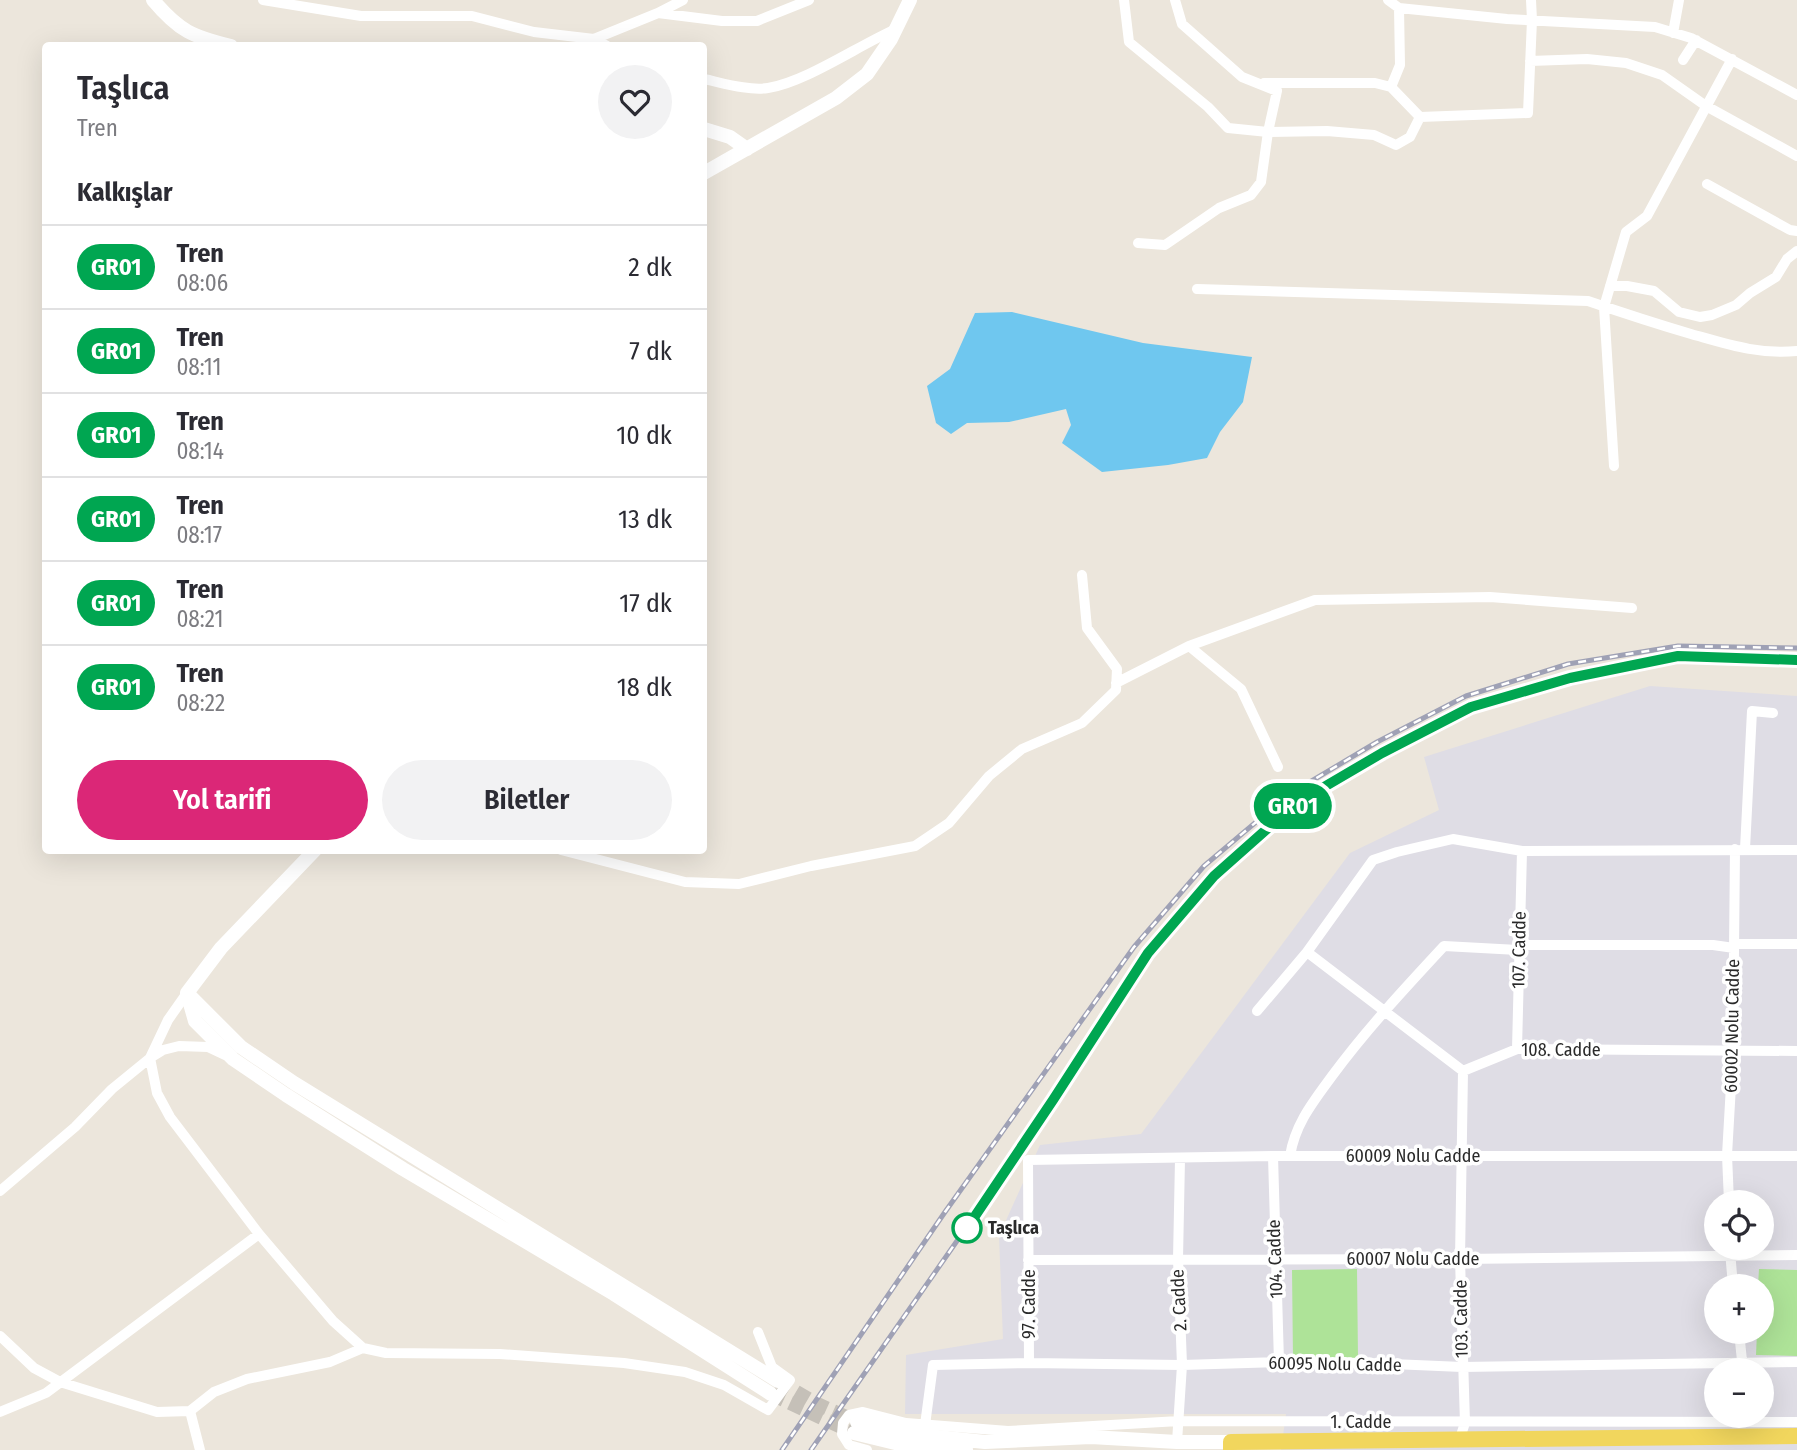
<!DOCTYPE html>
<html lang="tr">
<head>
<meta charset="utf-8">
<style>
  body { margin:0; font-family:"Fira Sans Condensed",sans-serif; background:#f2f2f3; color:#2b2b33; height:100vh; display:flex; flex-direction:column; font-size:26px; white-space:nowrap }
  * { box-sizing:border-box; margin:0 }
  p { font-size:23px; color:#7c7c81 }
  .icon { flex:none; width:38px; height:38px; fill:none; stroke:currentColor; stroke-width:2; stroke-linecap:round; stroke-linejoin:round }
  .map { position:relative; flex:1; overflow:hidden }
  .sheet { position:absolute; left:42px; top:42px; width:665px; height:812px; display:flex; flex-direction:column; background:#fff; border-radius:7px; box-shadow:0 7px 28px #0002 }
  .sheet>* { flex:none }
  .badge { padding:0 14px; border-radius:23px; font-size:24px; line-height:46px }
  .controls { position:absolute; left:1704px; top:1190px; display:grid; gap:14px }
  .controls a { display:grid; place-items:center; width:70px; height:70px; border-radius:50%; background:#fff; box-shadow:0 7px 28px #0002; font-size:35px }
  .map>.badge { position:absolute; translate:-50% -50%; box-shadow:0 0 0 4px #fff }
  h2 { padding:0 35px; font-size:26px; line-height:63px }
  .round { display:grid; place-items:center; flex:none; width:74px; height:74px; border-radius:37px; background:#f2f2f3 }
  .headline { display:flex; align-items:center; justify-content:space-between; height:119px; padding:0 35px }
  h1 { font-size:33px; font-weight:600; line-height:52px }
  .cta { display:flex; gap:14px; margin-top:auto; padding:14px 35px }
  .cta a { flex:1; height:80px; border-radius:42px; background:#db2777; color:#fff; font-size:28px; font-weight:600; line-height:80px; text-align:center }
  .cta a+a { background:#f2f2f3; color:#2b2b33 }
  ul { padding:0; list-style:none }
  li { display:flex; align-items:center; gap:21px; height:84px; padding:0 35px; border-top:2px solid #e1e1e2 }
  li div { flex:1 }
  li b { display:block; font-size:26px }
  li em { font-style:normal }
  li .badge { min-width:77px; font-weight:700; text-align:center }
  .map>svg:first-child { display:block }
  .industrial { fill:#dfdde5; fill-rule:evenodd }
  .green { fill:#aee398 }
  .water { fill:#6fc7ef }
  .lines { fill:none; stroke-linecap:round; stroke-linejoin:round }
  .secondary-tunnel { stroke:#c5c0b8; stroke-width:14; stroke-dasharray:14 7; stroke-linecap:butt }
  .street { stroke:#fff; stroke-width:10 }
  .secondary { stroke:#fff; stroke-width:14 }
  .primary { stroke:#f1d65d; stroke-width:16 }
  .rail-casing { stroke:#9fa1b5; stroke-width:5 }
  .rail { stroke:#fff; stroke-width:2.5; stroke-dasharray:8; stroke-linecap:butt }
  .line-casing { stroke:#fff; stroke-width:16 }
  .line { stroke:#00a651; stroke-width:10 }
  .stop-dot { fill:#fff; stroke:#00a651; stroke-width:3.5 }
  .labels { text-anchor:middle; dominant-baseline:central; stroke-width:7; stroke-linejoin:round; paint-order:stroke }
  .street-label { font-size:18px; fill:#2a2a2a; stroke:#fff }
  .stop-label { font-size:18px; font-weight:bold; fill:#2a2a2a; stroke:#fff; text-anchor:start }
</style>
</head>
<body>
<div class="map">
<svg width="1797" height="1450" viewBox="0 0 1797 1450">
  <rect width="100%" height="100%" fill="#ece6dc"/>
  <path class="industrial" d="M1650 686 1797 696V1450H1281L1286 1414H905L906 1355 1003 1339 999 1236 1040 1145 1141 1134 1350 853 1439 810 1424 757ZM1717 1202H1762V1248H1717ZM1717 1286H1762V1332H1717ZM1717 1370H1762V1416H1717Z"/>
  <path class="green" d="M1357 1269 1358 1358 1293 1359 1292 1270Z
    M1759 1269 1797 1270V1356L1756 1355 1757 1332H1762V1286H1758Z"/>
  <path class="water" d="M1012 312 1143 343 1252 357 1243 402 1220 432 1207 458 1168 465 1102 472 1062 443 1071 425 1066 409 1009 422 967 423 951 434 936 423 927 386 950 369 975 313Z"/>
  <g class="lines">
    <path class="secondary-tunnel" d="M778 1381 815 1403 857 1422
      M771 1394 854 1433"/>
    <path class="street" d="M263 0 361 16H472L534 32 594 39 607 46
      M1124 0 1129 42 1208 107 1228 128 1268 132 1277 91 1242 77 1182 24 1175 0
      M1388 0 1399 8 1507 19 1655 27 1691 38 1797 95
      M658 13 683 0
      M1673 33 1679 0
      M594 39 658 13 722 21H757L809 0
      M1683 60 1696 40
      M1530 61 1587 59 1626 63 1662 75 1706 106 1797 156
      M704 79C723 83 749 91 768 88 806 82 859 45 896 29
      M1264 83H1375L1391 87 1400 65 1399 8
      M1391 87 1420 117 1528 113 1532 20 1531 0
      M1707 184 1790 230 1797 231
      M1138 243 1165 245 1219 208 1251 195 1261 182 1268 132 1327 131 1374 135 1396 145 1410 137 1420 117
      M1610 286H1627L1654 291 1679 312 1700 317 1712 315 1736 305 1750 293 1776 277 1787 259 1797 251
      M1197 289 1588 301C1623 313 1657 324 1691 334 1727 344 1759 355 1797 351
      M1614 466 1604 307 1626 232 1647 216 1732 59
      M1189 646 1315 600 1490 597 1632 608
      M1116 683 1189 646 1241 689 1278 767
      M1745 849 1752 711 1773 713
      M561 850 685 882 739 884 811 866 915 846 949 823 989 776 1022 749 1082 723 1116 690 1117 669 1087 628 1082 575
      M1734 944H1797
      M1518 945H1713L1734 948
      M1307 952 1463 1071 1517 1049 1797 1051
      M187 993 168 1020 150 1058 157 1093 170 1117 259 1234 333 1321 363 1348 386 1353 500 1354 624 1363 685 1372 724 1385 768 1410 790 1380 772 1367 758 1332
      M1257 1011 1307 952 1373 860 1397 852 1453 839 1522 851 1797 850
      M1517 1049 1522 851
      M1273 1156 1279 1362
      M1290 1156C1295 1124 1313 1102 1332 1076 1366 1030 1405 988 1444 946L1518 950
      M0 1191 75 1127 112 1089 150 1058 163 1050 179 1046 208 1047 225 1055
      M1729 1202 1727 1155 1733 1051 1735 849
      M1730 1251 1733 1286
      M1028 1260 1460 1259 1797 1255
      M1739 1332 1743 1370
      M0 1336 34 1368 60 1382 157 1412 190 1411 214 1392 247 1379 330 1362 363 1348
      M1029 1363 1028 1160 1273 1156H1797
      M190 1411 200 1450
      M0 1412 46 1393 259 1234
      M925 1425 933 1365 1029 1363 1182 1365 1279 1362 1369 1363 1462 1367 1797 1362
      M1459 1441 1465 1423 1460 1259 1463 1071
      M1177 1442 1182 1365 1178 1259 1180 1159
      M867 1450 849 1445 842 1434 843 1423 849 1415 863 1412 906 1423 1008 1431 1179 1421 1797 1422"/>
    <path class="secondary" d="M153 0C179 31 193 37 231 46
      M704 129 730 137 747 149
      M704 173 836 98 867 74 891 39 910 0
      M187 993 195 1021 233 1059 286 1095 403 1169 614 1294 771 1394
      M187 993 221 948 315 850
      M190 996 241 1047 294 1083 778 1381
      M857 1422 918 1435 985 1442 1091 1437 1177 1442H1231
      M854 1433 916 1448 966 1449"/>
    <path class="primary" d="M1231 1450V1442L1797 1436"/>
    <defs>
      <path id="rail" d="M782 1450 945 1212 1134 947 1204 866 1288 795 1377 742 1466 696 1568 664 1678 646 1797 648
        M811 1450 966 1228 1053 1100 1148 953 1214 876 1295 804 1382 753 1471 707 1570 679 1678 656 1797 660"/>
    </defs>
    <use href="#rail" class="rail-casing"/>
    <use href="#rail" class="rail"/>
  </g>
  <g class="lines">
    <defs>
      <path id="line" d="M967 1228 1053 1100 1148 953 1214 876 1295 804 1382 753 1471 707 1570 678 1678 656 1797 660"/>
    </defs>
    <use href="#line" class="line-casing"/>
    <use href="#line" class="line"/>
  </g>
  <circle class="stop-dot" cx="967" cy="1228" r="14"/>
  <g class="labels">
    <g class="street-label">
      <text transform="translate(1519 950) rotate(-89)">107. Cadde</text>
      <text transform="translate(1732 1026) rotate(-89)">60002 Nolu Cadde</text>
      <text x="1561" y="1050">108. Cadde</text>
      <text x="1413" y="1156">60009 Nolu Cadde</text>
      <text transform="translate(1275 1259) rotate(-92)">104. Cadde</text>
      <text x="1413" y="1259">60007 Nolu Cadde</text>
      <text transform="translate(1179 1300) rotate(-93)">2. Cadde</text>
      <text transform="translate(1029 1304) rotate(-90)">97. Cadde</text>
      <text transform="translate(1461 1319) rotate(-91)">103. Cadde</text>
      <text transform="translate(1335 1364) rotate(1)">60095 Nolu Cadde</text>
      <text x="1361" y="1422">1. Cadde</text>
    </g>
    <g class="stop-label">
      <text x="988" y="1228">Taşlıca</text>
    </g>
  </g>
</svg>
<div class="controls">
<a><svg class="icon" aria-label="locate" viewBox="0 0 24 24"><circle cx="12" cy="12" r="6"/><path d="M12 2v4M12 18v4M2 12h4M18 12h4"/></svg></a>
<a>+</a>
<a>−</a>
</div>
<b class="badge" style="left:1293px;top:806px;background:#00a651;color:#fff">GR01</b>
<section class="sheet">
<div class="headline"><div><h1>Taşlıca</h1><p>Tren</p></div><a class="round"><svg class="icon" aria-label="heart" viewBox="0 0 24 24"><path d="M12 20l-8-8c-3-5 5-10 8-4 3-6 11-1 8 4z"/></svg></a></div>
<h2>Kalkışlar</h2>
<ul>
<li><span class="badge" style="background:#00a651;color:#fff">GR01</span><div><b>Tren</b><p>08:06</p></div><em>2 dk</em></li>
<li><span class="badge" style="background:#00a651;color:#fff">GR01</span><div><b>Tren</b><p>08:11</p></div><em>7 dk</em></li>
<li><span class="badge" style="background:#00a651;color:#fff">GR01</span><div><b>Tren</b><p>08:14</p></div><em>10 dk</em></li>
<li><span class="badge" style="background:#00a651;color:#fff">GR01</span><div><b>Tren</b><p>08:17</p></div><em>13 dk</em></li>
<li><span class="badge" style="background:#00a651;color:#fff">GR01</span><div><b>Tren</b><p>08:21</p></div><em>17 dk</em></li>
<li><span class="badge" style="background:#00a651;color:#fff">GR01</span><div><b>Tren</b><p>08:22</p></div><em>18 dk</em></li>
</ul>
<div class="cta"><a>Yol tarifi</a><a>Biletler</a></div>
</section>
</div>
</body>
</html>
